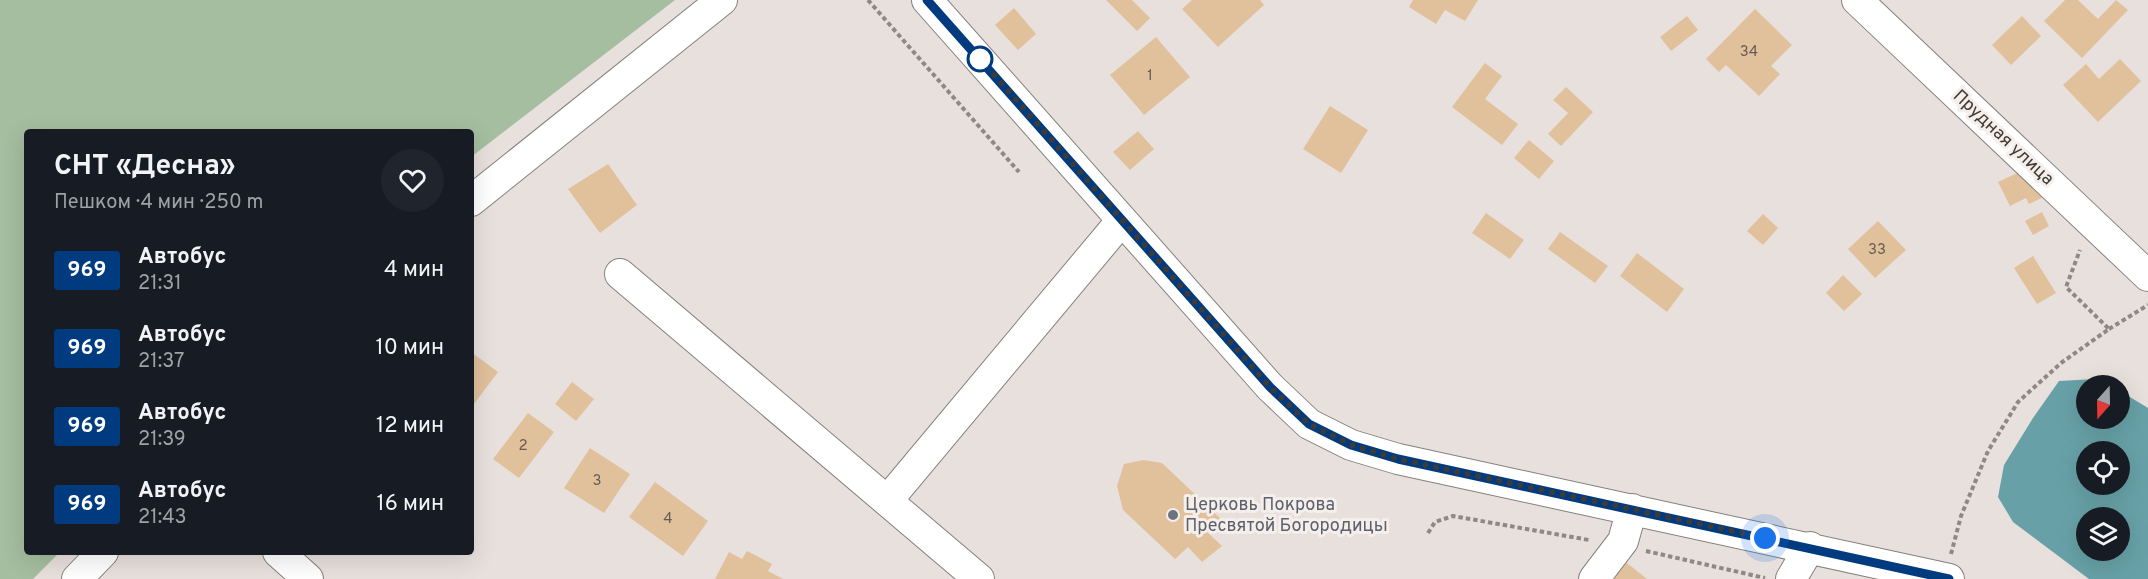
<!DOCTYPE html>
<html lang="ru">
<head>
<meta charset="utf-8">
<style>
  body { margin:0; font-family:Overpass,sans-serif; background:#20242c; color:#f1f3f6; height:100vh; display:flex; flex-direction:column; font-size:22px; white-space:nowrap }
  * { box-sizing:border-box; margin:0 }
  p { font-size:20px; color:#9ea1a6 }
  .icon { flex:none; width:33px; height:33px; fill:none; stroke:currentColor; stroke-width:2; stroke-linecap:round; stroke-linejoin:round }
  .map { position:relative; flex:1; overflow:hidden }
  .sheet { position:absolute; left:24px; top:129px; width:450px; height:426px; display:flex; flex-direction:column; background:#171b24; border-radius:6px; box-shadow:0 6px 24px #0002 }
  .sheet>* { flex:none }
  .badge { padding:0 12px; border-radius:4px; font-size:21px; line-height:39px }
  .needle { width:39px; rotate:200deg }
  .buttons { position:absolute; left:2076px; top:375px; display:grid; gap:12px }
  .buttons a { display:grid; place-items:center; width:54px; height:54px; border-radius:50%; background:#171b24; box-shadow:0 6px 24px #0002; font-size:30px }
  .you { position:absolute; width:30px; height:30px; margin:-15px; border:4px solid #fff; border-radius:50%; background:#1a73e8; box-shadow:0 0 0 9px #1a73e833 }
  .map>.badge { position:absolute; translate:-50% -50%; box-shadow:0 0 0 3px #fff }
  .round { display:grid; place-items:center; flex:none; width:63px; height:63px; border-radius:32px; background:#20242c }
  .overview { display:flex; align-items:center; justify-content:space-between; height:102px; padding:0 30px }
  h1 { font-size:28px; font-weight:700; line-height:45px }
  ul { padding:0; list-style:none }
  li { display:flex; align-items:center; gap:18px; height:78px; padding:0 30px }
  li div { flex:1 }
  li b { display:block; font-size:22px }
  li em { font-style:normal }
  li .badge { min-width:66px; font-weight:700; text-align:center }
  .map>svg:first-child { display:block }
  .green { fill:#a5be9f }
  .water { fill:#67a1a7; fill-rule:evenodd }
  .building { fill:#e1c09c }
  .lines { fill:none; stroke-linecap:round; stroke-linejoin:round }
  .minor-casing { stroke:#86807c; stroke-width:32 }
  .path { stroke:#8e8987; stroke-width:4; stroke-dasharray:4.5 3; stroke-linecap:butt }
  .minor { stroke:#fff; stroke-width:30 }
  .line-casing { stroke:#fff; stroke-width:14 }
  .line { stroke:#003b80; stroke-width:9 }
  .walk { stroke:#3d3b39; stroke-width:6; stroke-dasharray:0 10.8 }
  .stop-dot { fill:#fff; stroke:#003b80; stroke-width:3 }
  .worship-dot { fill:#6b7280; stroke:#f5eeea; stroke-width:2 }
  .labels { text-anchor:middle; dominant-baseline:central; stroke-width:6; stroke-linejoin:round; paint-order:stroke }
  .number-label { font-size:15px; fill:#665c52 }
  .street-label { font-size:18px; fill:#3d3b39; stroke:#f5eeea }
  .worship-label { font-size:18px; fill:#5b616d; stroke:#f5eeea; text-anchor:start }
</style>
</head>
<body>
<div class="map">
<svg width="2148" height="579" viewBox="0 0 2148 579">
  <rect width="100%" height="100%" fill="#e8e0dd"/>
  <path class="green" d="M0 0H675L471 157V132H27V552H60L33 579H0Z"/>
  <path class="water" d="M2095 379 2109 385 2086 386V418H2120V391L2148 408V579H2089L2013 522 1998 497 2004 465 2033 418 2059 381ZM2086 452H2120V484H2086ZM2086 518H2120V550H2086Z"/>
  <path class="building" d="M1106 0H1132L1150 18 1137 31Z
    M1192 0H1260L1264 5 1218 47 1182 9Z
    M1413 0H1478L1465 21 1445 10 1436 24 1409 7Z
    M2065 0H2078L2098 19 2116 0 2128 10 2082 58 2044 21Z
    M1014 8 1036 34 1018 50 995 25Z
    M1755 9 1792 45 1771 66 1780 74 1759 96 1726 65 1719 72 1706 59Z
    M1687 16 1698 30 1671 51 1660 37Z
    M2022 16 2041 36 2011 65 1992 45Z
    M1156 37 1190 77 1144 115 1110 75Z
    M2120 59 2141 81 2098 122 2063 85 2086 64 2099 79Z
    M1485 63 1502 76 1485 99 1518 124 1502 145 1452 107Z
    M1566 87 1593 112 1561 146 1548 134 1568 113 1553 100Z
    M1330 106 1368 130 1341 173 1303 149Z
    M1138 131 1154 149 1130 170 1113 152Z
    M1529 140 1554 161 1539 179 1514 158Z
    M608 164 637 205 600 233 568 189Z
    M2030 167 2044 197 2029 204 2026 198 2010 206 1998 182Z
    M2042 212 2049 226 2033 235 2025 221Z
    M1486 213 1524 240 1510 259 1472 233Z
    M1763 214 1778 228 1763 245 1747 231Z
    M1878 221 1906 250 1875 278 1848 249Z
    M1560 232 1608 266 1595 283 1548 249Z
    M1637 253 1684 289 1667 312 1620 276Z
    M2033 256 2056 293 2037 304 2014 268Z
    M1843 275 1862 294 1844 311 1826 293Z
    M471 352 498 372 471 408Z
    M572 382 594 399 576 421 555 404Z
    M528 413 554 432 519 478 493 459Z
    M590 448 630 474 604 513 564 488Z
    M1143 460 1162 463 1222 520 1207 532 1222 546 1202 562 1188 547 1175 559 1123 510 1117 486 1124 464Z
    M655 482 708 521 683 556 629 517Z
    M747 551 772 564 768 571 783 579H715L729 552 742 559Z
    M1622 560 1632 567 1647 579H1607Z"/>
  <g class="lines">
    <defs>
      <path id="minor" d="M927 0 1270 387 1309 424 1351 445 1398 459 1949 579
        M1857 0 2148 276
        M471 201 722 0
        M620 274 979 579
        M887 501 1122 220
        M278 552 308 579
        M77 579 103 552
        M1594 579 1623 541 1632 509
        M1791 579 1810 547"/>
    </defs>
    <use href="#minor" class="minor-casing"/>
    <path class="path" d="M868 0 1019 172
      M2109 329 2148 305
      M1428 533 1435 522 1453 516 1589 540
      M1646 551 1765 578
      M1951 554 1961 516 1988 451 2018 402 2061 363 2109 329 2066 287 2080 250"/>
    <use href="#minor" class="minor"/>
  </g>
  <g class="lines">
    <defs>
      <path id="line" d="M927 0 1270 387 1309 424 1351 445 1398 459 1949 579"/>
    </defs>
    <use href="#line" class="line-casing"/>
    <use href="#line" class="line"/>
    <path class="walk" d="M980 59 1270 387 1309 424 1351 445 1398 459 1765 538"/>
  </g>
  <circle class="stop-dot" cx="980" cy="59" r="12"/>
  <circle class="worship-dot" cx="1173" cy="515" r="6"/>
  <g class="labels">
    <g class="number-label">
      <text x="1749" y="52">34</text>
      <text x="1150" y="76">1</text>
      <text x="1877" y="250">33</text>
      <text x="523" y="446">2</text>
      <text x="597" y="481">3</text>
      <text x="668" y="519">4</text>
    </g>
    <g class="street-label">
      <text transform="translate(2003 138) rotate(43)">Прудная улица</text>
    </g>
    <g class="worship-label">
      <text x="1185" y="505">Церковь Покрова<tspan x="1185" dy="21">Пресвятой Богородицы</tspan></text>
    </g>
  </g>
</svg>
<div class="buttons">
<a><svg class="needle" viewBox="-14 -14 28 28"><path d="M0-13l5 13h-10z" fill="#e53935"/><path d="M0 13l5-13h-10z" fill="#9ea1a6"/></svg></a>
<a><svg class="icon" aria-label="locate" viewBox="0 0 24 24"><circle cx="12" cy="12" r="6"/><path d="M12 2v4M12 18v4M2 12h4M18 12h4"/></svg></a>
<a><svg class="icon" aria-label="layers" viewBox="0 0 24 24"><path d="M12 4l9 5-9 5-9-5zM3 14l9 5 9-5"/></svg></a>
</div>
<div class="you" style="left:1765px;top:538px"></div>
<section class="sheet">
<div class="overview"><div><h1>СНТ «Десна»</h1><p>Пешком · 4 мин · 250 m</p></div><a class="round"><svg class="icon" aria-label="heart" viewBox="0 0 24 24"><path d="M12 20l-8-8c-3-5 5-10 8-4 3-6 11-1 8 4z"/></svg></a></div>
<ul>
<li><span class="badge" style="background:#003b80;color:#fff">969</span><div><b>Автобус</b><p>21:31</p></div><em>4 мин</em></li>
<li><span class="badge" style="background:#003b80;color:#fff">969</span><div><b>Автобус</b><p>21:37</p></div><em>10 мин</em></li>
<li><span class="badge" style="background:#003b80;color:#fff">969</span><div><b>Автобус</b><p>21:39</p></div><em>12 мин</em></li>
<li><span class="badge" style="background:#003b80;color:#fff">969</span><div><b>Автобус</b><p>21:43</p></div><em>16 мин</em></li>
</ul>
</section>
</div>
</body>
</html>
